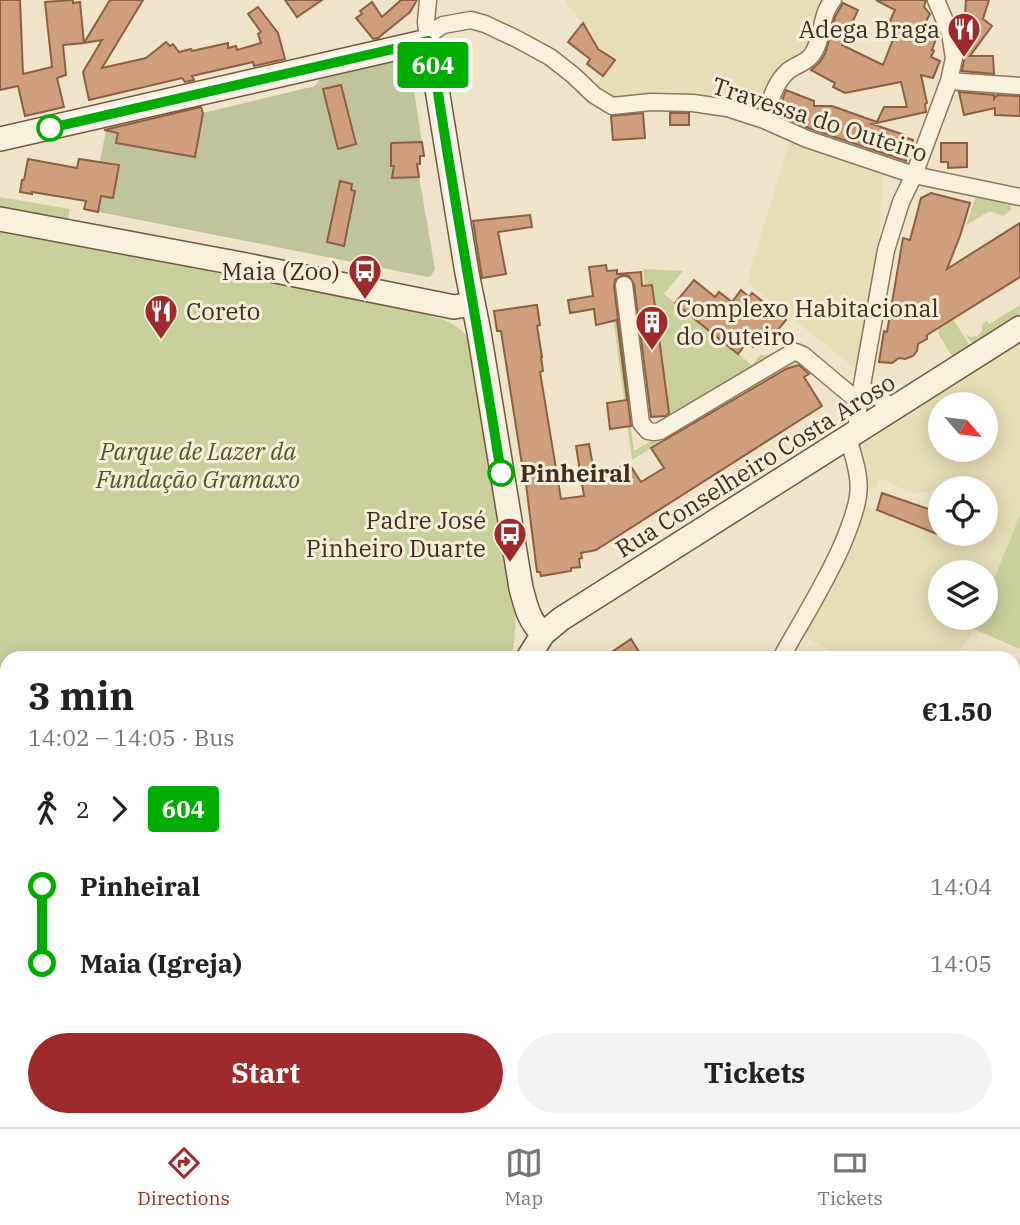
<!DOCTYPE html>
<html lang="en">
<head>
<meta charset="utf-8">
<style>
  body { margin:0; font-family:"IBM Plex Serif",serif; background:#f2f2f2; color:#222; height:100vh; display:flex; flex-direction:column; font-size:26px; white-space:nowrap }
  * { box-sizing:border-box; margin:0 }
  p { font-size:23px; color:#767676 }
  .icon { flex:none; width:38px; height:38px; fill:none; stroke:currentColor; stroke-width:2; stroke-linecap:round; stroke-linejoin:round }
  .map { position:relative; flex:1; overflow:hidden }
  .sheet { position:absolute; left:0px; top:651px; width:1020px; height:476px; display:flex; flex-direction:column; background:#fff; border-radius:21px 21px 0 0; box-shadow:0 4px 18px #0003 }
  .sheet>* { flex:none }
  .badge { padding:0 14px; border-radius:5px; font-size:24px; line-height:46px }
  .needle { width:46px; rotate:118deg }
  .buttons { position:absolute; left:928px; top:392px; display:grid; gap:14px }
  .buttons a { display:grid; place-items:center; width:70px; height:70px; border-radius:50%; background:#fff; box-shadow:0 4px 18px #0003; font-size:35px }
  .map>.badge { position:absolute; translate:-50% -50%; box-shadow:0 0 0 4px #fff }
  .legs { display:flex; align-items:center; gap:10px; height:77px; padding:0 28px; font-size:23px }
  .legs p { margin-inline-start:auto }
  .headline { display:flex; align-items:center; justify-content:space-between; height:119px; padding:0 28px }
  h1 { font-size:38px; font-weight:700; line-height:52px }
  .cta { display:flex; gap:14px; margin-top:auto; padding:14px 28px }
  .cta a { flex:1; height:80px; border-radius:42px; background:#9e2a2b; color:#fff; font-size:28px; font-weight:700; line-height:80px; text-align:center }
  .cta a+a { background:#f2f2f2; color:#222 }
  ul { padding:0 28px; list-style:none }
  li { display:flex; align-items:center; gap:24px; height:77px; font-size:26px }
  li i { display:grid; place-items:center; width:10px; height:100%; margin:0 9px; background:currentColor }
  li i::after { content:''; width:18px; height:18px; margin:-9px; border:5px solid; border-radius:50%; background:#fff }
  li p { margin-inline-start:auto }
  li:first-child i { background:linear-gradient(#0000 50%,currentColor 0) }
  li:last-child i { background:linear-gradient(currentColor 50%,#0000 0) }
  .dock { display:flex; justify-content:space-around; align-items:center; height:98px; border-top:2px solid #e0e0e0; background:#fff; font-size:19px; color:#767676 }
  .dock a { display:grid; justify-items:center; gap:4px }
  .dock .current { color:#9e2a2b }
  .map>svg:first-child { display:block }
  .farmland { fill:#e6deb5; fill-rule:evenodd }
  .green { fill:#c9cf9b }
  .cemetery { fill:#bfc49a }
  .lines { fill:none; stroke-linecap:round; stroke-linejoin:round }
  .stream { stroke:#6f938a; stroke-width:4.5 }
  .building { fill:#cf9f7d; stroke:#8d5f41; stroke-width:2 }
  .trunk-tunnel { stroke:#ccc0a6; stroke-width:26; stroke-dasharray:26 13; stroke-linecap:butt }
  .minor-casing { stroke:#8d765c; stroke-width:19 }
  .secondary-casing { stroke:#6f573f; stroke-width:26 }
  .trunk-casing { stroke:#5b4430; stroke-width:30 }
  .minor { stroke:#faf1dc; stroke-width:16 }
  .secondary { stroke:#faf1dc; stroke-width:23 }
  .trunk { stroke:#eabe7c; stroke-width:26 }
  .line-1-casing { stroke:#fff; stroke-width:16 }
  .line-1 { stroke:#00ac00; stroke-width:10 }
  .stop-1-dot { fill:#fff; stroke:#00ac00; stroke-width:3.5 }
  .labels { text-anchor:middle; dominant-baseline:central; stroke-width:6; stroke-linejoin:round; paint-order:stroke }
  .poi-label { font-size:24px; fill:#3d2e20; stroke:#f7eed8; text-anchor:end }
  .street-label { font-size:24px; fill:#3d2e20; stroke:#f7eed8 }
  .park-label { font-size:24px; font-style:italic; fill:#4d5a26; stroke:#f7eed8 }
  .stop-label { font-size:24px; font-weight:bold; fill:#3d2e20; stroke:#f7eed8; text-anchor:start }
</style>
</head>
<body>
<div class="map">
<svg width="1020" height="1127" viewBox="0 0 1020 1127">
  <rect width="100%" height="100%" fill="#f0e4c8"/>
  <path class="farmland" d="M566 0H828L812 47 763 108 752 109 617 102 593 88 615 60 598 49 583 23 566 3Z
    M791 136 884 170 878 249 857 370 747 282Z
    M1020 339V515L985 601V572H940V618H978L974 629 956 658H843L799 633 863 505 895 516 943 537 945 534H985V488H940V491L914 493 907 491 880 478 876 487 864 488 855 445ZM940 404H985V450H940Z
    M1013 851 1020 879V1050L1013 1066Z
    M1020 1072V1127H928L926 1120H1013V1079Z
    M610 1120H759L701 1127H612Z"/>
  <path class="green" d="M976 196 1005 201 1011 205V210L1003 216 990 211 966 225Z
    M0 197 70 209 68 220 0 207Z
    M0 230 419 313C440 318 459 322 471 342L515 606C516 623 515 641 511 658H7V832L0 826Z
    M643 269 683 271 664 294 752 365 760 355 776 354 669 415 652 286H645Z
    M607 273H611L634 451 790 361 798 360 851 405 801 364 778 371 769 380 766 376 632 460Z
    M1020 305V315L973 345 965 334 970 337 977 336 982 331V324L987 321 989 324Z
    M953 319 971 347 953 358 938 333 939 328Z
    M1020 515V649L974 629 978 618H985V601Z
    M7 1010V1120H181L183 1122 180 1127H0V1016Z
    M242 1120H333L337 1127H238Z
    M374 1120H401L434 1127H375L373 1123Z
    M504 1120H559L567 1124H573L575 1120H610L612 1127C581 1127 529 1127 504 1120Z"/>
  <path class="cemetery" d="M396 59 404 62 411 71 424 156 420 157V164L417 165 435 269 431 276 428 277 84 209 86 197 93 198 106 130 129 135 128 145 194 157 203 113 315 86 322 76Z"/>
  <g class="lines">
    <path class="stream" d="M0 828 7 834
      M0 875 7 881"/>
  </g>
  <path class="building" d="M0 0H20L23 74 52 67 45 2 73 0V3L80 2 84 43 63 45 66 75 57 78 64 107 25 116 18 86 0 90Z
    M110 0H143L102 68 146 58 166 42 170 46 173 44 179 52 191 49 192 51 228 43V48L236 46 237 50 261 43 258 34 261 32 248 14 258 7 278 33 285 59 254 66 253 62 192 76 194 80 185 82 182 78 89 100 83 72 102 40 84 43Z
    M285 0H322L297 17Z
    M401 0H417L410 12 378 38 373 39 356 18 362 14 360 11 372 2 382 17Z
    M876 0H926L924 7 930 14 920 32 936 39 932 50 934 51 931 57 940 61 933 78 921 75 927 103 925 104 926 112 872 124 905 135 904 137 913 140 906 161 811 129 792 121 794 116 778 112 786 90 814 101V106H832L877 122 884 107H907L901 82 845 93 833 87 835 83 811 70 819 63 825 54 835 17 843 3 858 10 842 45 883 65 897 29 889 23 895 10Z
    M966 0H989L983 19 992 26 970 56H993L994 74 962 71 964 60 963 47 966 43 963 39 964 25 970 16 965 14Z
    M583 23 598 49 615 60 603 76 587 64 590 59 568 42Z
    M341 85 356 144 338 149 323 89Z
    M959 92 994 95V99L997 95 1020 96V116L995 115V108L964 115Z
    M201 107 203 113 195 157 116 143 118 133 104 130Z
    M643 113 645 138 613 140 611 116Z
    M670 113H689V125H670Z
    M422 142 424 156H420V164H417L419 177 392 178 394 166H391V143Z
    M941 143H967V167L948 168V162H941Z
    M28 159 77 168 79 159 119 165 113 198 101 196 98 212 84 209 86 201 32 192V194L20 192 22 180H24Z
    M340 181 352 184 351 190 355 191 344 246 327 242Z
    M931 193 970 203 960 236 947 269 1020 223V277L927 335V339L918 344 917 351 913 356 905 359 899 358 892 363 879 362 884 331 887 332 903 238 910 240 921 198Z
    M530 215 532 227 498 232 506 274 482 278 473 221Z
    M606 265 607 271 617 270V274L641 272 642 286 652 285 669 413 666 416 651 417 634 284 629 276 622 275 615 280 614 286 631 426 610 429 607 403 627 400 617 320 596 325 594 309 570 313 568 300 593 296 589 267Z
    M694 280 715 297 719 292 732 302 741 290 749 297 752 293 786 320 772 337 769 334 761 344 757 342 753 347 747 342 738 354 675 303Z
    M537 305 540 325 537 326 542 357H541L543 371 540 372 561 499 584 496 576 446 589 444 596 483 628 462 641 482 664 468 651 448 786 369 799 365 809 374 804 377 822 406 596 550 581 553 582 558 579 559 580 567 571 568V571L541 576 540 572H537L526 484H525L501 331H497L494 311Z
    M882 493 940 513V528L937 534 877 510Z
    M631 639 643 658H603Z"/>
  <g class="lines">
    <path class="trunk-tunnel" d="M273 1120 278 1127"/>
    <defs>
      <path id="minor" d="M428 41 434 31 443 25 471 20 485 24 517 39 550 57 573 75 594 95 612 106 651 102 693 103 727 108 764 120 807 139 914 175 1020 197
        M428 41 426 22 428 0
        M949 81 1020 86
        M764 120C770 103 774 83 788 71 795 65 804 64 811 56 824 40 819 16 833 0
        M624 285 641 423 648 431 654 432 660 431 793 352H796L803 355 859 402
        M862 388 895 408
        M858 431 857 421 859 402 886 250 901 202 914 175 949 81 954 58 950 33 936 0
        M781 658C802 620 826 583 843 543 849 528 856 512 858 496 861 476 853 456 848 437
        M1013 792 1020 795
        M0 914 7 920
        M450 1120 482 1127
        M758 1127 773 1120"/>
      <path id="secondary" d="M0 139 428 41 431 52 467 273 479 332 521 588C526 607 529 621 543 634
        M0 219 241 264 454 307 472 304
        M528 658 543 634 561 619 1020 328
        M352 1120 355 1127
        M221 1127 223 1120"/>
      <path id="trunk" d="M0 855 7 861
        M0 892 7 895"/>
    </defs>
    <use href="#minor" class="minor-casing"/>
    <use href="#secondary" class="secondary-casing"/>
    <use href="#trunk" class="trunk-casing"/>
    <use href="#minor" class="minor"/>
    <use href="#secondary" class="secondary"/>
    <use href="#trunk" class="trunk"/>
  </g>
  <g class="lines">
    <defs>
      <path id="line-1" d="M50 128 428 41 432 52C452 193 479 332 501 473"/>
    </defs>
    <use href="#line-1" class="line-1-casing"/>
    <use href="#line-1" class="line-1"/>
  </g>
  <defs>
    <symbol id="restaurant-pin" viewBox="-11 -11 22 30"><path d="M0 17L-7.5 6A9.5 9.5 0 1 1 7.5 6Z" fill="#9e2a2b" stroke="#f7eed8"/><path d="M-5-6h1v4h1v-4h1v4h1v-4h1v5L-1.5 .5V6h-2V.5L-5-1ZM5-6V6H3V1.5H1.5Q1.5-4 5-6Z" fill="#fff"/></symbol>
    <symbol id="bus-pin" viewBox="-11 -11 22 30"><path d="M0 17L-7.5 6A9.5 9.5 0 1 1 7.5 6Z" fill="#9e2a2b" stroke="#f7eed8"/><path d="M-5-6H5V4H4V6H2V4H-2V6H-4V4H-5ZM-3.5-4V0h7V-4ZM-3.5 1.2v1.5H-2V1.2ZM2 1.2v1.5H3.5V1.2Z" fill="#fff"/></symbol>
    <symbol id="building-pin" viewBox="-11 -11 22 30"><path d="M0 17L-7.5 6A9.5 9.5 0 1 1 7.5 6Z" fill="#9e2a2b" stroke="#f7eed8"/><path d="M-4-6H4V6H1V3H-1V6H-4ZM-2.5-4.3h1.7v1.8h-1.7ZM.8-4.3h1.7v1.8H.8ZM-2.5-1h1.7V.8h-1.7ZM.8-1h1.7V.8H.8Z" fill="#fff"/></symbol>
  </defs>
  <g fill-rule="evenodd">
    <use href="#restaurant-pin" x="945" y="10" width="38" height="52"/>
    <use href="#bus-pin" x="346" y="252" width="38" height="52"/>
    <use href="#restaurant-pin" x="142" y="292" width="38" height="52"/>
    <use href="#building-pin" x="633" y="303" width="38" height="52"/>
    <use href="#bus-pin" x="491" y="515" width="38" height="52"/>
  </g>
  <g class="stop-1-dot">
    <circle cx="50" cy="128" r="12"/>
    <circle cx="501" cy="473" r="12"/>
  </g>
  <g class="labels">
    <g class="poi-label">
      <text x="940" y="29">Adega Braga</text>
      <text x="340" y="271">Maia (Zoo)</text>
      <text x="676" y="308" text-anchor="start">Complexo Habitacional<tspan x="676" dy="28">do Outeiro</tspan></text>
      <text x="186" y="311" text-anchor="start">Coreto</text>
      <text x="486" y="520">Padre José<tspan x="486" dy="28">Pinheiro Duarte</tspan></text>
    </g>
    <g class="street-label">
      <text transform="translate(820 119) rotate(18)">Travessa do Outeiro</text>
      <text transform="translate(755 465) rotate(-32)">Rua Conselheiro Costa Aroso</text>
    </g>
    <g class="park-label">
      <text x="198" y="451">Parque de Lazer da<tspan x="198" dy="28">Fundação Gramaxo</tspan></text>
    </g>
    <g class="stop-label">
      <text x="520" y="473">Pinheiral</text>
    </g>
  </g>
</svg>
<div class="buttons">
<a><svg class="needle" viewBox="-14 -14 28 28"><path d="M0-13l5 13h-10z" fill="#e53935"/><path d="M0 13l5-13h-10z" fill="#767676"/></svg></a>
<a><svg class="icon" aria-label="locate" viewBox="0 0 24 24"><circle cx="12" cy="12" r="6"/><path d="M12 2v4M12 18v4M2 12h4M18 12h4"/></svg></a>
<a><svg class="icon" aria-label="layers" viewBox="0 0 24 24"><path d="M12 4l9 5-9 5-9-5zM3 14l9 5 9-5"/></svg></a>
</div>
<b class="badge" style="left:433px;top:65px;background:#00ac00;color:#fff">604</b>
<section class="sheet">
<div class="headline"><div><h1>3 min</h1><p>14:02 – 14:05 · Bus</p></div><b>€1.50</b></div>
<div class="legs"><svg class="icon" aria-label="walk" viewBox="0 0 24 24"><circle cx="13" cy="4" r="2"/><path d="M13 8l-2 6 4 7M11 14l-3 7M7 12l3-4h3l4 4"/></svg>2<svg class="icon" aria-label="forward" viewBox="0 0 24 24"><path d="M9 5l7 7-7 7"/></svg><b class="badge" style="background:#00ac00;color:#fff">604</b></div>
<ul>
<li><i style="color:#00ac00"></i><b>Pinheiral</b><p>14:04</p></li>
<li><i style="color:#00ac00"></i><b>Maia (Igreja)</b><p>14:05</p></li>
</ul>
<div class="cta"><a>Start</a><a>Tickets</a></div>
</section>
</div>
<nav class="dock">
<a class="current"><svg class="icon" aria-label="directions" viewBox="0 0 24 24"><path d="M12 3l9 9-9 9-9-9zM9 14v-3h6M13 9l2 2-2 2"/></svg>Directions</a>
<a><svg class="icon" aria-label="map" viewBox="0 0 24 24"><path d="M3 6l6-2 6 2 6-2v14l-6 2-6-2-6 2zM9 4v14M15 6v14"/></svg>Map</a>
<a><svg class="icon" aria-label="tickets" viewBox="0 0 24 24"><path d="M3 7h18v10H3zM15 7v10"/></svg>Tickets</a>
</nav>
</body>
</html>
